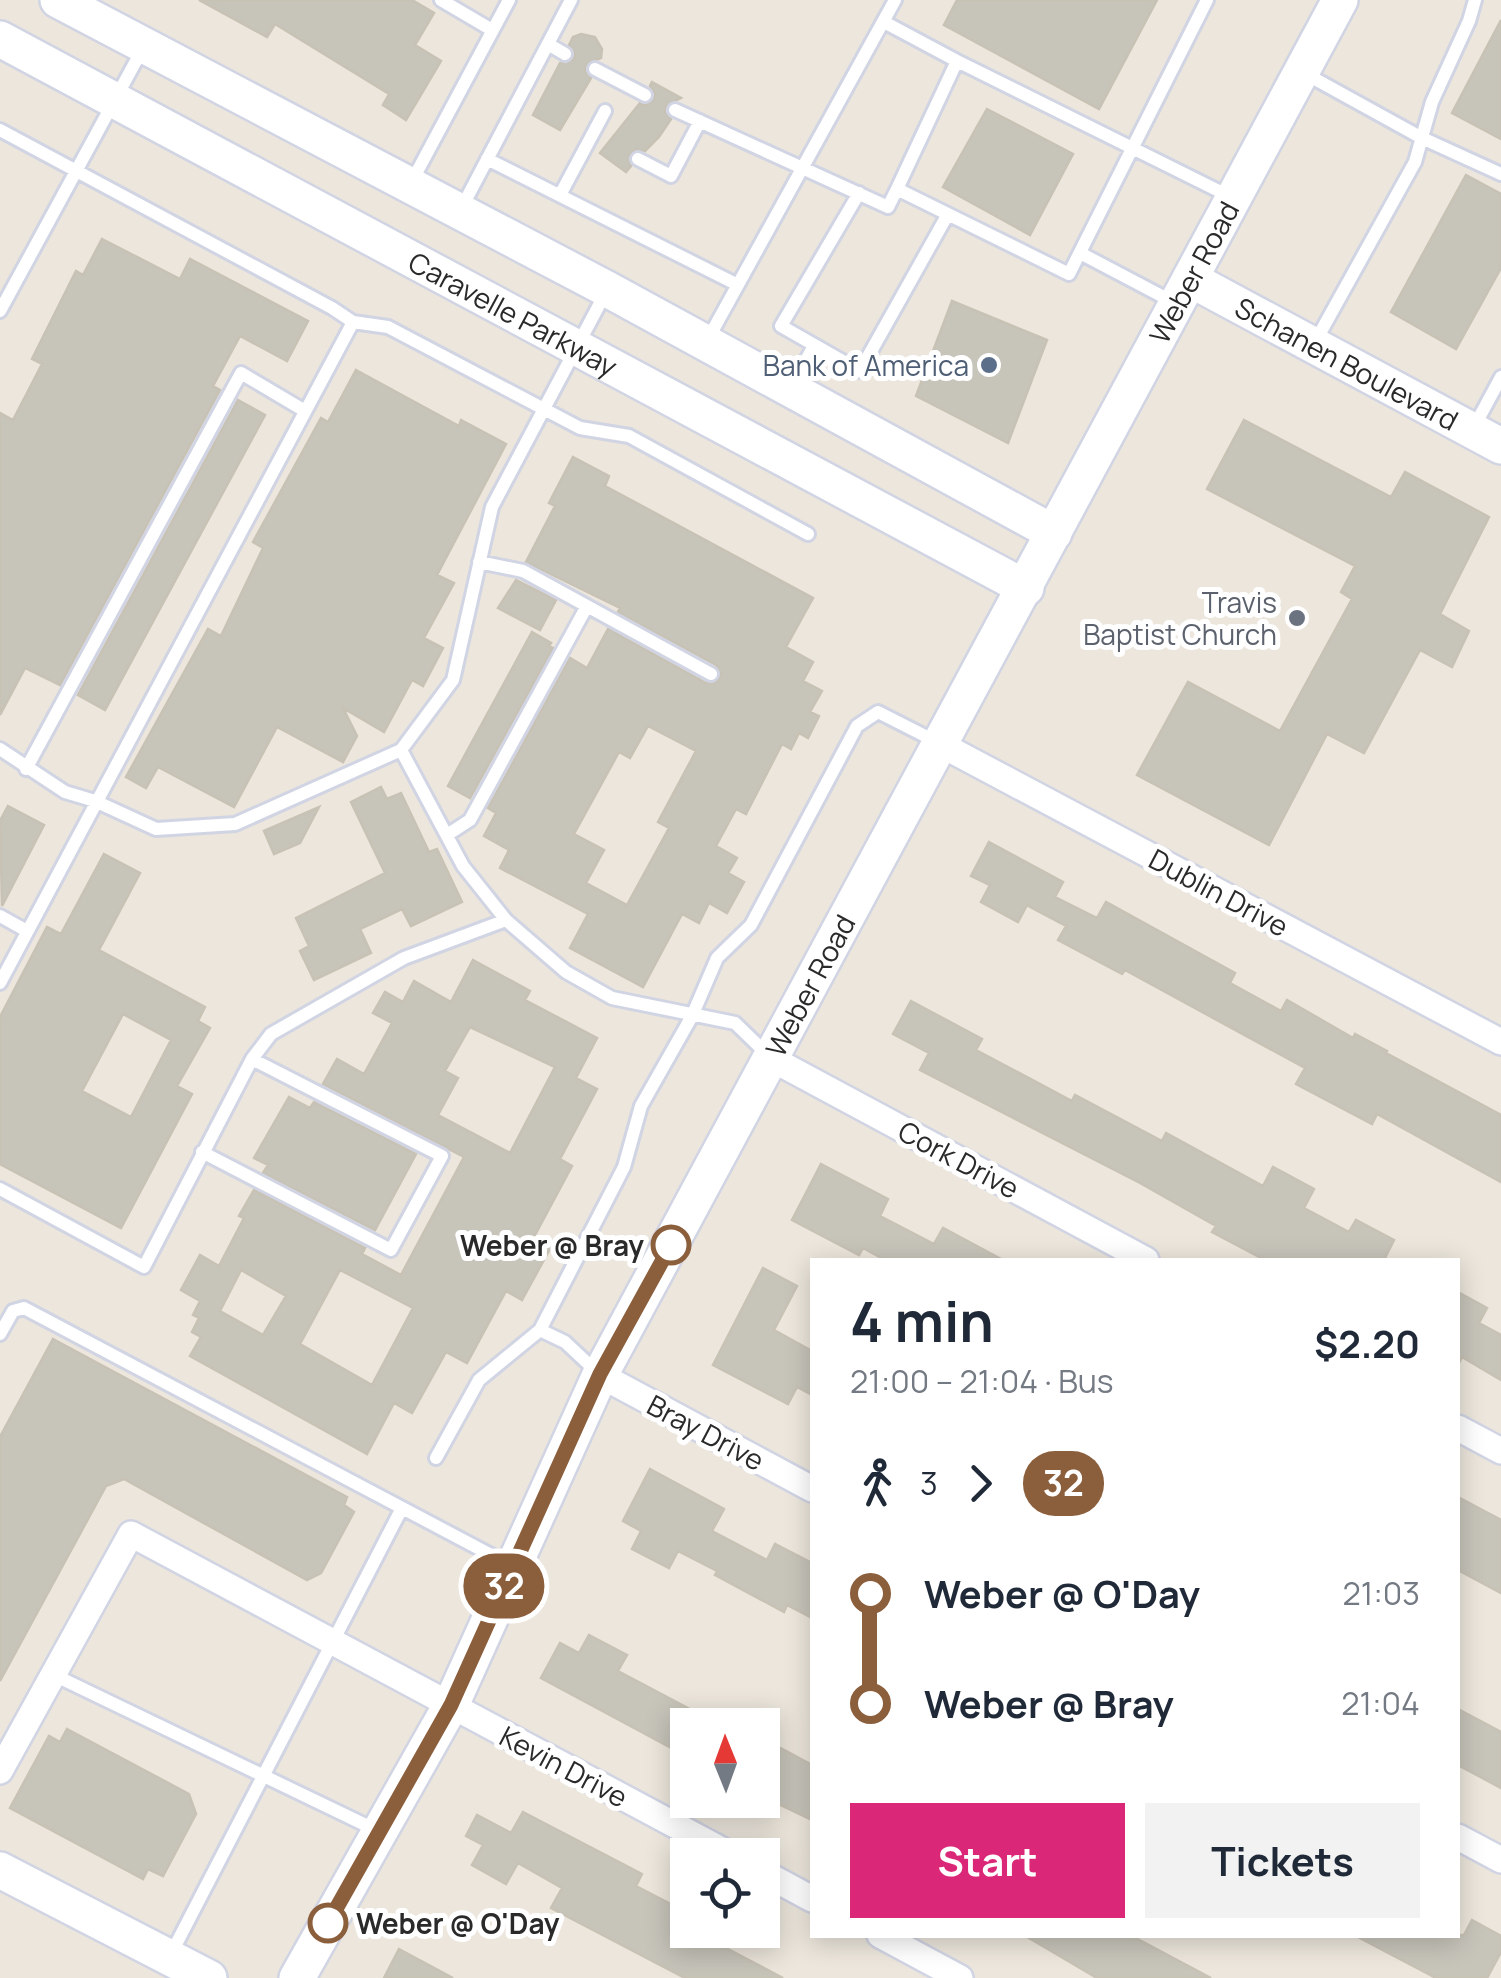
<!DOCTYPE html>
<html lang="en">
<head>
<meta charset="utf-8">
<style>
  body { margin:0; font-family:Manrope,sans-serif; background:#f2f2f3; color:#1f2937; height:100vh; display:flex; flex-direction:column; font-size:38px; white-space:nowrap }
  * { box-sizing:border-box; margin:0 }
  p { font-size:32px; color:#747a83 }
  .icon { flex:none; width:55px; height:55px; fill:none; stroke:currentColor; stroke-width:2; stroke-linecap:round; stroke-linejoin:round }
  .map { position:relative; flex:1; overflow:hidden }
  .panel { position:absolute; left:810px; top:1258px; width:650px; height:680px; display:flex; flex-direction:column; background:#fff; border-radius:0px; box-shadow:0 5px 25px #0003 }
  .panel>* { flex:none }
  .badge { padding:0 20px; border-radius:32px; font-size:35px; line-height:65px }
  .needle { width:65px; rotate:359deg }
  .controls { position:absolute; left:670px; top:1708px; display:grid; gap:20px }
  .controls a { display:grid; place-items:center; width:110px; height:110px; border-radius:0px; background:#fff; box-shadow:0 5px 25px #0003; font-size:50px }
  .map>.badge { position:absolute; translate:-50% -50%; box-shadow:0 0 0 5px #fff }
  .legs { display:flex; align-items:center; gap:15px; height:110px; padding:0 40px; font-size:32px }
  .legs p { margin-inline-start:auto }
  .headline { display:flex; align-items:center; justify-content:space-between; height:170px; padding:0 40px }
  h1 { font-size:55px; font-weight:700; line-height:75px }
  .button { display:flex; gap:20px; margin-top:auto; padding:20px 40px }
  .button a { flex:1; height:115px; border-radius:0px; background:#db2777; color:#fff; font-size:40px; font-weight:700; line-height:115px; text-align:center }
  .button a+a { background:#f2f2f3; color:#1f2937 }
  ul { padding:0 40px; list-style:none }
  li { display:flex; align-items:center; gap:35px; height:110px; font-size:38px }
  li i { display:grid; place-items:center; width:15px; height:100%; margin:0 12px; background:currentColor }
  li i::after { content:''; width:25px; height:25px; margin:-12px; border:8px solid; border-radius:50%; background:#fff }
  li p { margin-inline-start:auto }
  li:first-child i { background:linear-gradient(#0000 50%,currentColor 0) }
  li:last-child i { background:linear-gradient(currentColor 50%,#0000 0) }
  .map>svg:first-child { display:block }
  .building { fill:#c7c4ba; stroke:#c8c2b5; stroke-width:2.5; fill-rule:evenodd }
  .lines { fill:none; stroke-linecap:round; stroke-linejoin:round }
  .lane-casing { stroke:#d1d4e3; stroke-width:18 }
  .street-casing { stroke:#d1d4e3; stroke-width:30 }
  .secondary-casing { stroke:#d1d4e3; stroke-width:40 }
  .lane { stroke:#fff; stroke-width:12 }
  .street { stroke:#fff; stroke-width:25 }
  .secondary { stroke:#fff; stroke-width:35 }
  .line-1-casing { stroke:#fff; stroke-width:22 }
  .line-1 { stroke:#8b5e3c; stroke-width:15 }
  .service-dot { fill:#5c6f8a; stroke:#fff; stroke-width:4 }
  .worship-dot { fill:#6b7280; stroke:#fff; stroke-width:4 }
  .stop-1-dot { fill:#fff; stroke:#8b5e3c; stroke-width:5 }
  .labels { text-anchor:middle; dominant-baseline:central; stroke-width:10; stroke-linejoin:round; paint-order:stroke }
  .street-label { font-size:28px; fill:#2a2a2a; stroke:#fff }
  .service-label { font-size:28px; fill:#4e5e75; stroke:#fff; text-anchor:end }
  .worship-label { font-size:28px; fill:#5b616d; stroke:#fff; text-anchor:end }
  .stop-label { font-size:28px; font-weight:bold; fill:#2a2a2a; stroke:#fff; text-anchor:end }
</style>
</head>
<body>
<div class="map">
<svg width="1501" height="1978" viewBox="0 0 1501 1978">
  <rect width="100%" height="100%" fill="#ece6dc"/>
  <path class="building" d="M199 0H412L434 13 415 45 441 61 406 120 383 105 389 94 275 24 267 37Z
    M957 0H1157L1099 109 944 25Z
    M1501 20V139L1452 113Z
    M581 34 595 37 602 49 601 58 587 64 585 70 591 78 560 130 533 115 560 63 573 60 575 53 569 45 573 37Z
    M652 82 681 98 666 105 665 112 671 119 659 137 645 151 637 149 630 154 631 166 626 172 600 153 640 103 646 105 653 100 655 94 650 86Z
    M987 109 1073 154 1030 235 943 187Z
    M1466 175 1501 194V268L1456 349 1391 312Z
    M102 239 180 279 190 259 308 321 287 361 240 336 213 386 220 390 60 685 25 668 0 715V413L13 420 42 364 32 359 76 271 83 275Z
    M952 301 1047 340 1008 443 916 396Z
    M356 370 459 426 461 420 506 444 437 575 454 583 424 638 443 648 423 686 412 680 384 732 343 708 357 736 343 762 277 727 234 807 158 767 146 788 126 777 208 629 221 636 263 548 253 542 321 418 328 422Z
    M238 400 265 415 105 710 78 695Z
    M1244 420 1391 497 1405 472 1489 517 1440 614 1469 631 1452 667 1420 650 1364 753 1327 734 1269 845 1137 775 1188 682 1280 731 1352 599 1341 592 1355 566 1207 489Z
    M573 457 609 476 605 486 813 598 786 647 813 662 803 681 822 691 810 712 819 716 808 738 799 733 791 749 782 744 746 814 736 809 716 846 737 858 728 873 744 882 727 913 709 903 699 923 682 914 643 987 570 948 588 914 500 868 509 850 484 836 496 813 488 808 570 658 587 668 608 629 706 683H715L721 675 716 665 618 612 620 608 526 562 555 506 549 503ZM648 726 696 751 658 822 669 828 627 905 586 883 604 850 574 834 619 752 630 758Z
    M516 580 556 600 540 630 498 608Z
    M532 632 551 643 549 646 553 648 470 798 448 786Z
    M381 787 387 799 401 793 429 852 437 849 462 902 411 926 402 909 360 929 371 953 314 980 300 951 309 946 296 918 385 873 351 802Z
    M8 806 44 825 2 906 0 821Z
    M319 807 300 843 274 854 264 831Z
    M989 842 1063 882 1055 897 1097 918 1106 902 1235 973 1230 983 1281 1011 1287 1000 1353 1038 1355 1034 1387 1051 1386 1053 1501 1115V1182L1377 1114 1372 1124 1296 1084 1305 1068 1125 970 1122 974 1058 940 1066 926 1032 908 1027 905 1018 922 981 902 990 885 971 876Z
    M104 854 140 873 99 950 205 1007 198 1021 210 1028 177 1086 192 1094 121 1228 0 1164V1017L47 927 61 934ZM123 1014 171 1040 131 1117 82 1091Z
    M473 960 530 991 525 1000 597 1038 576 1078 597 1089 560 1159 572 1166 534 1237 551 1247 522 1300 506 1291 467 1363 446 1352 412 1413 394 1403 367 1454 190 1356 201 1337 192 1332 199 1318 193 1315 200 1301 181 1290 200 1255 219 1266 244 1218 239 1216 254 1190 365 1248 362 1254 401 1275 464 1157 323 1084 337 1059 364 1074 392 1023 373 1013 385 992 403 1002 414 981 451 1002ZM470 1027 555 1067 510 1153 438 1115 458 1078 445 1071ZM241 1270 286 1296 263 1335 220 1311ZM340 1270 413 1308 372 1385 300 1344Z
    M911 1001 982 1039 976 1050 1072 1101 1075 1095 1162 1141 1166 1133 1263 1186 1273 1167 1314 1189 1304 1208 1349 1232 1356 1220 1394 1240 1384 1260H1265L1212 1232 1216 1226 1140 1183 920 1070 929 1053 893 1034Z
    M289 1097 310 1108 314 1102 416 1154 375 1230 263 1173 268 1165 254 1158Z
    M821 1164 888 1199 880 1216 934 1244 943 1228 1003 1260H885L863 1248 859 1255 792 1220Z
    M763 1268 797 1286 774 1330 812 1351V1395L797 1387 788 1404 713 1365Z
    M1458 1292 1487 1308 1479 1323 1501 1335V1380L1462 1357 1458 1365Z
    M53 1339 347 1497 344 1505 354 1512 321 1573 307 1580 124 1479 106 1486 0 1681V1437Z
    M650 1469 724 1509 712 1531 767 1560 775 1544 812 1563V1618L787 1605 784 1612 715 1575 717 1571 678 1551 669 1568 632 1549 641 1531 623 1521Z
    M1458 1497 1501 1520V1593L1458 1570Z
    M589 1635 627 1655 618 1671 720 1725H688V1757L541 1678 560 1643 579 1653Z
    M1458 1709 1501 1732V1788L1458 1765Z
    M67 1729 189 1794 196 1814 163 1876 148 1869 143 1879 10 1808 49 1736 60 1742Z
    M762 1738 812 1765V1820L762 1796Z
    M523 1812 642 1874 636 1886 688 1913V1930H711L707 1938 783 1978H685L551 1908 562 1888 518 1863 506 1884 472 1865 483 1845 466 1836 477 1815 511 1833Z
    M1472 1920 1501 1936V1952L1487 1978H1436L1354 1935H1464Z
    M1024 1935H1130L1211 1978H1097Z
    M399 1949 453 1978H384Z"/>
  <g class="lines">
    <defs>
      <path id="lane" d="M441 0 492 30
        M884 22 957 61 897 189 1069 274 1207 0
        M548 44 565 54
        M957 61 1233 198
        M595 69 645 95
        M1304 73 1422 138 1501 174
        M675 110 888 207 897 189
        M0 130 332 308 353 322
        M487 159 738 285
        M638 159 671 176 700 121
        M411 183 509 0
        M859 193 781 326 860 371 948 214
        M560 195 605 111
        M461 209 571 0
        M1080 253 1175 303
        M0 311 143 48
        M708 339 895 0
        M1314 344 1415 162 1432 102 1469 21 1475 0
        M791 387 814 346
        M1474 427 1501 377
        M479 562 523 571 711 674
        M0 749 65 792 95 801 156 829 235 824 401 750 453 680 492 507 607 290
        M401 750 463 866 506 920 566 972 612 998 735 1023 770 1057
        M26 769 241 373 305 411
        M447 835 470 820 587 606
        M0 916 27 931
        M0 983 353 322 388 327 580 428 629 436 808 534
        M202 1152 391 1250 442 1156 252 1059
        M0 1189 144 1267 252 1059 271 1034 404 958 506 920
        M540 1330 565 1342 598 1373
        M0 1334 13 1311 24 1308 510 1565
        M436 1458 479 1380 540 1330 624 1167 641 1106 692 1016 717 958 751 925 857 726 878 712 935 741
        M54 1675 376 1830
        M171 1954 402 1508"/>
      <path id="street" d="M938 743 1501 1042
        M772 1059 1146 1260
        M600 1375 812 1489
        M1458 1428 1501 1451
        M0 1771 131 1534 731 1855
        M1458 1837 1501 1860
        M762 1872 812 1899
        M880 1935 960 1978"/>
      <g id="secondary">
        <path d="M58 0 607 289 1054 533"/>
        <path id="s1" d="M0 39 1026 588"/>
        <path id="s2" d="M1190 279 1501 446"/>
        <path d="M0 1870 209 1978"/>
        <path id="s3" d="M297 1978 451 1705 600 1375 1340 0"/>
      </g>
    </defs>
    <use href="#lane" class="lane-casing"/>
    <use href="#street" class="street-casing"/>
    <use href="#secondary" class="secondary-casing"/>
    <use href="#lane" class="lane"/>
    <use href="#street" class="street"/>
    <use href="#secondary" class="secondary"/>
  </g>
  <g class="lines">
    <defs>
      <path id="line-1" d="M328 1923 451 1705 600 1374 671 1245"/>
    </defs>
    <use href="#line-1" class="line-1-casing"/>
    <use href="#line-1" class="line-1"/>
  </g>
  <circle class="service-dot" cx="989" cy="365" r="10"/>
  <circle class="worship-dot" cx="1297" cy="618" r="10"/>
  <g class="stop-1-dot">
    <circle cx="671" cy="1245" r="18"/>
    <circle cx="328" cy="1923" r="18"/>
  </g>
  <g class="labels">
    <g class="street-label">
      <text stroke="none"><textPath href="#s3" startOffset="1928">Weber Road</textPath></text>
      <text stroke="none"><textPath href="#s1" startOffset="582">Caravelle Parkway</textPath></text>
      <text stroke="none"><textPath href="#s2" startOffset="178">Schanen Boulevard</textPath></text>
      <text transform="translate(1219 892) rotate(28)">Dublin Drive</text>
      <text stroke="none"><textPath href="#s3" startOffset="1118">Weber Road</textPath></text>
      <text transform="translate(959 1159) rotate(28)">Cork Drive</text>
      <text transform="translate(706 1432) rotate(28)">Bray Drive</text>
      <text transform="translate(564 1766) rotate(28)">Kevin Drive</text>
    </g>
    <g class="service-label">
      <text x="969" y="365">Bank of America</text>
    </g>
    <g class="worship-label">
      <text x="1277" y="602">Travis<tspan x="1277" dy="32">Baptist Church</tspan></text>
    </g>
    <g class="stop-label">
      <text x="644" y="1245">Weber @ Bray</text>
      <text x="356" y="1923" text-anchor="start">Weber @ O'Day</text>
    </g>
  </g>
</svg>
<div class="controls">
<a><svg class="needle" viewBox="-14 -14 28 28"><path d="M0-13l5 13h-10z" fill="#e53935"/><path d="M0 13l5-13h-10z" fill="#747a83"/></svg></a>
<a><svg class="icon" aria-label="locate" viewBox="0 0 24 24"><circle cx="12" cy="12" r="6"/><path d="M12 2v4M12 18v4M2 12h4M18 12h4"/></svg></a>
</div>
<b class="badge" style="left:504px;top:1586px;background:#8b5e3c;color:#fff">32</b>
<section class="panel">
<div class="headline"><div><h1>4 min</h1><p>21:00 – 21:04 · Bus</p></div><b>$2.20</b></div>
<div class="legs"><svg class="icon" aria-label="walk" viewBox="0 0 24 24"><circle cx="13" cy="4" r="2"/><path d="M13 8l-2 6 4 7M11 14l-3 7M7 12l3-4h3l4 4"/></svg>3<svg class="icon" aria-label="forward" viewBox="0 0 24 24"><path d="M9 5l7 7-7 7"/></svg><b class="badge" style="background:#8b5e3c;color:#fff">32</b></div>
<ul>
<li><i style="color:#8b5e3c"></i><b>Weber @ O'Day</b><p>21:03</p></li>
<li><i style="color:#8b5e3c"></i><b>Weber @ Bray</b><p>21:04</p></li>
</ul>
<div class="button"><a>Start</a><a>Tickets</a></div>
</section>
</div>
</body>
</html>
